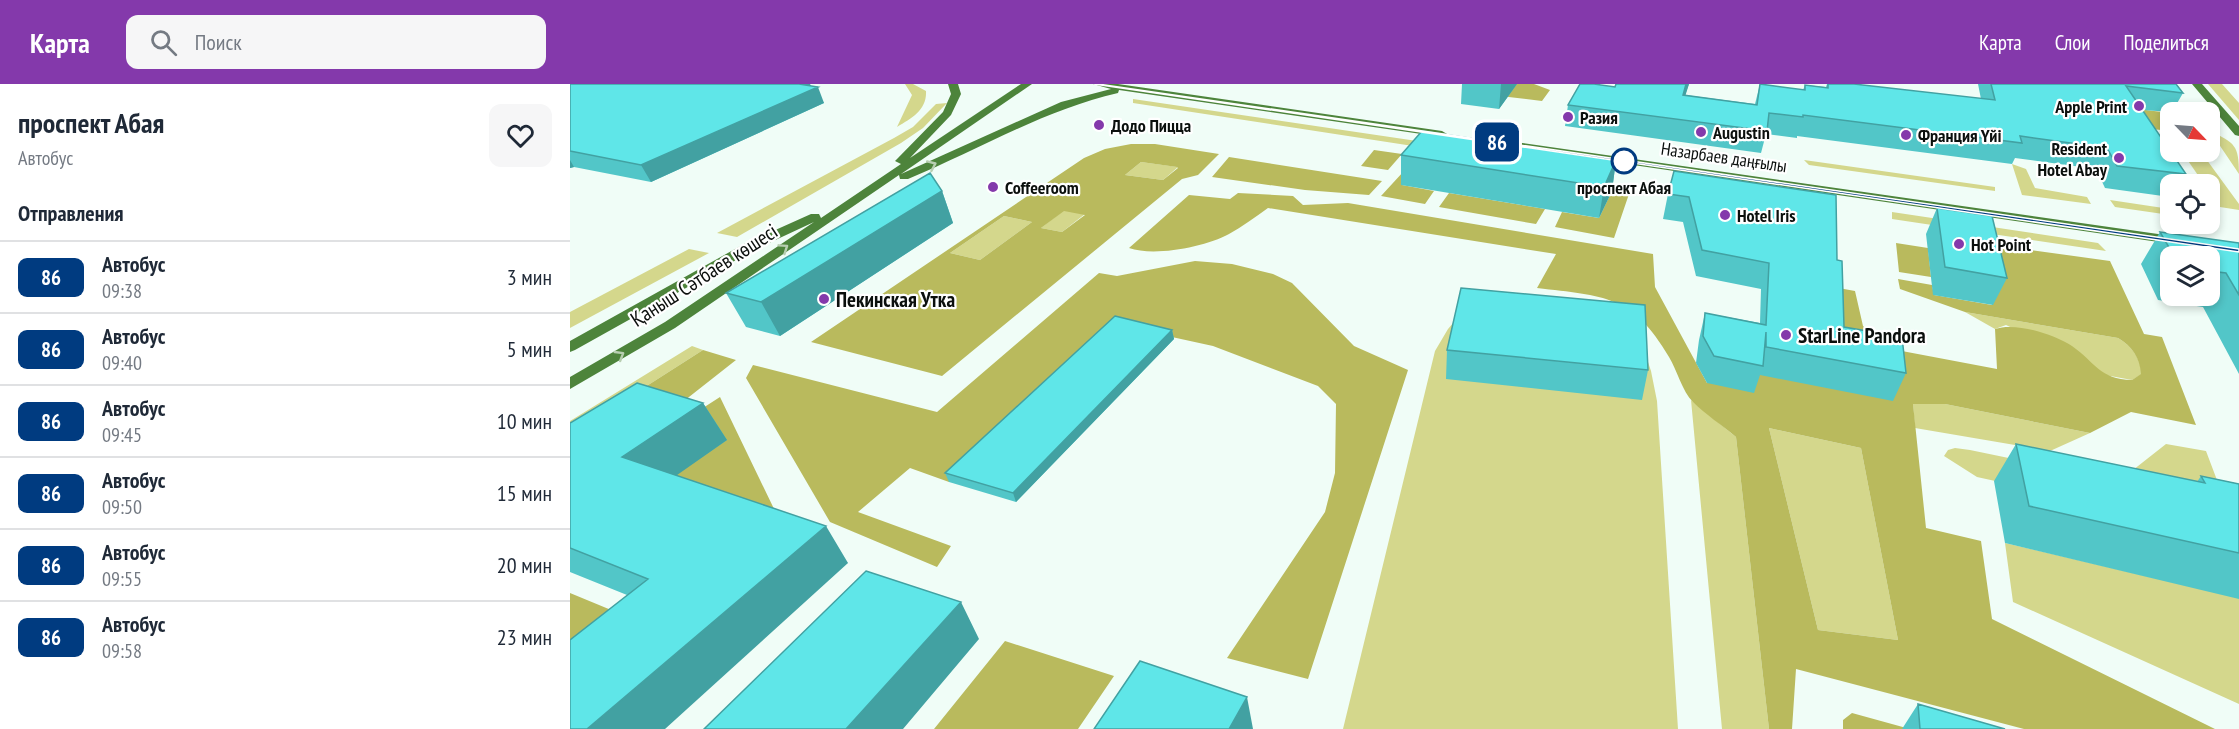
<!DOCTYPE html>
<html lang="ru">
<head>
<meta charset="utf-8">
<style>
  body { margin:0; font-family:"PT Sans Narrow",sans-serif; background:#f6f6f7; color:#1f2937; height:100vh; display:flex; flex-direction:column; font-size:22px; white-space:nowrap }
  * { box-sizing:border-box; margin:0 }
  p { font-size:20px; color:#747a83 }
  .icon { flex:none; width:33px; height:33px; fill:none; stroke:currentColor; stroke-width:2; stroke-linecap:round; stroke-linejoin:round }
  .map { position:relative; flex:1; overflow:hidden }
  .sheet { display:flex; flex-direction:column; background:#fff; width:570px }
  .sheet>* { flex:none }
  .badge { padding:0 12px; border-radius:9px; font-size:21px; line-height:39px }
  .needle { width:39px; rotate:115deg }
  .fabs { position:absolute; left:1590px; top:18px; display:grid; gap:12px }
  .fabs a { display:grid; place-items:center; width:60px; height:60px; border-radius:12px; background:#fff; box-shadow:0 3px 9px #0003; font-size:30px }
  .map>.badge { position:absolute; translate:-50% -50%; box-shadow:0 0 0 3px #fff }
  h2 { padding:0 18px; font-size:22px; line-height:54px }
  .round { display:grid; place-items:center; flex:none; width:63px; height:63px; border-radius:12px; background:#f6f6f7 }
  .summary { display:flex; align-items:center; justify-content:space-between; height:102px; padding:0 18px }
  h1 { font-size:28px; font-weight:700; line-height:45px }
  ul { padding:0; list-style:none }
  li { display:flex; align-items:center; gap:18px; height:72px; padding:0 18px; border-top:2px solid #e0e1e3 }
  li div { flex:1 }
  li b { display:block; font-size:22px }
  li em { font-style:normal }
  li .badge { min-width:66px; font-weight:700; text-align:center }
  header { display:flex; align-items:center; gap:36px; box-sizing:border-box; height:84px; padding:0 30px; background:#8439ab; color:#fff }
  header strong { font-size:28px }
  nav { display:flex; gap:33px; margin-inline-start:auto; font-size:21px }
  .search { width:420px; height:54px; background:#f6f6f7; display:flex; align-items:center; gap:15px; box-sizing:border-box; padding:0 21px; border-radius:12px; color:#747a83; font-size:22px }
  main { display:flex; flex:1; min-height:0 }
  .map>svg:first-child { display:block }
  .green { fill:#d4d78c }
  .forest { fill:#b9ba5d; fill-rule:evenodd }
  .lines { fill:none; stroke-linecap:round; stroke-linejoin:round }
  .secondary { fill:#4d843b; fill-rule:evenodd }
  .wall { fill:#52c6c8; fill-rule:evenodd }
  .shaded-wall { fill:#42a1a2 }
  .building { fill:#5fe6e8; stroke:#42a1a2; stroke-width:1.5 }
  .oneway { stroke:#b8ceb1 }
  .line { fill:#003b80; stroke:#fff; stroke-width:1.5 }
  .poi-dot { fill:#8439ab; stroke:#fff; stroke-width:2 }
  .stop-dot { fill:#fff; stroke:#003b80; stroke-width:3 }
  .labels { text-anchor:middle; dominant-baseline:central; stroke-width:4.5; stroke-linejoin:round; paint-order:stroke }
  .far-poi-label { font-size:18px; font-weight:bold; fill:#0b0f0d; stroke:#fff; text-anchor:start }
  .far-street-label { font-size:18px; fill:#0b0f0d; stroke:#fff }
  .far-stop-label { font-size:18px; font-weight:bold; fill:#0b0f0d; stroke:#fff }
  .street-label { font-size:21px; fill:#0b0f0d; stroke:#fff }
  .poi-label { font-size:21px; font-weight:bold; fill:#0b0f0d; stroke:#fff; text-anchor:start }
</style>
</head>
<body>
<header>
<strong>Карта</strong>
<div class="search"><svg class="icon" aria-label="search" viewBox="0 0 24 24"><circle cx="10" cy="10" r="6"/><path d="M15 15l6 6"/></svg>Поиск</div>
<nav><a>Карта</a><a>Слои</a><a>Поделиться</a></nav>
</header>
<main>
<section class="sheet">
<div class="summary"><div><h1>проспект Абая</h1><p>Автобус</p></div><a class="round"><svg class="icon" aria-label="heart" viewBox="0 0 24 24"><path d="M12 20l-8-8c-3-5 5-10 8-4 3-6 11-1 8 4z"/></svg></a></div>
<h2>Отправления</h2>
<ul>
<li><span class="badge" style="background:#003b80;color:#fff">86</span><div><b>Автобус</b><p>09:38</p></div><em>3 мин</em></li>
<li><span class="badge" style="background:#003b80;color:#fff">86</span><div><b>Автобус</b><p>09:40</p></div><em>5 мин</em></li>
<li><span class="badge" style="background:#003b80;color:#fff">86</span><div><b>Автобус</b><p>09:45</p></div><em>10 мин</em></li>
<li><span class="badge" style="background:#003b80;color:#fff">86</span><div><b>Автобус</b><p>09:50</p></div><em>15 мин</em></li>
<li><span class="badge" style="background:#003b80;color:#fff">86</span><div><b>Автобус</b><p>09:55</p></div><em>20 мин</em></li>
<li><span class="badge" style="background:#003b80;color:#fff">86</span><div><b>Автобус</b><p>09:58</p></div><em>23 мин</em></li>
</ul>
</section>
<div class="map">
<svg width="1669" height="645" viewBox="0 0 1669 645">
  <rect width="100%" height="100%" fill="#f0fdf7"/>
  <path class="green" d="M335 0H343L356 7C357 26 342 34 327 43L342 11Z
    M1638 0H1652L1669 19V36Z
    M563 15 847 57 843 62 563 19Z
    M377 19 353 44 331 59 167 153 147 149 324 54 343 43 366 20Z
    M1640 47C1665 59 1669 61 1669 90Z
    M1612 68H1631L1669 120V126L1650 123 1640 108V100H1634Z
    M1234 76 1425 103V107L1239 81Z
    M571 78 608 83 593 96 555 91Z
    M1442 80 1456 85 1465 104 1517 113 1521 120 1452 111Z
    M1540 116 1600 125V131L1545 123Z
    M494 126 515 130 492 148 471 144Z
    M1322 128 1528 159 1536 167 1322 135Z
    M434 132 462 138 410 176 380 169Z
    M119 165 139 169 0 244V228Z
    M1395 228 1548 254C1562 262 1570 274 1572 290L1562 296 1535 291 1524 283 1436 241 1425 245Z
    M889 232 1070 254 1081 287 1087 317 1108 645H773L865 267 878 245Z
    M122 262 133 266 0 351V337Z
    M1121 316 1166 353 1199 645H1152Z
    M1343 320H1375L1520 349 1480 367 1345 344Z
    M1199 344 1291 364 1328 556 1248 546Z
    M1596 360 1636 367 1656 420 1605 436 1407 393 1374 372 1378 366 1385 364 1400 366 1549 397Z
    M1435 459 1669 514V620L1443 518Z"/>
  <path class="forest" d="M939 0H964L980 6 972 17 930 12Z
    M1544 22 1600 29V47L1555 42Z
    M561 60H585L649 70 628 91 612 95 372 292 241 258 514 74 535 65ZM571 78 607 83 608 84 593 96 555 91ZM494 127 515 131 492 148 471 144ZM434 132 462 138 410 176 380 169Z
    M804 66 832 70 818 86 791 82Z
    M659 73 812 97 799 111 735 106 642 93Z
    M845 75 832 101 864 107 855 120 811 112Z
    M1042 107 1059 110 1044 154 985 143 992 128 1029 134Z
    M668 109 723 112 733 121 778 119 1083 170 1085 203 1137 299 1264 270 1263 203 1285 207 1293 242 1316 264 1427 285 1425 245C1446 238 1483 250 1502 262 1526 279 1529 295 1562 296L1571 290C1570 274 1562 262 1548 254L1395 228 1330 205 1328 195 1362 201 1364 211 1422 221 1410 159 1540 177 1574 250 1592 253 1626 341 1561 328 1520 349 1375 320H1343L1356 444 1411 457 1422 535 1645 645H1454L1226 585 1222 645H1199L1166 353C1152 341 1136 331 1123 318 1112 307 1107 286 1099 273 1063 211 1034 212 967 204L986 170 698 124C685 133 672 143 659 150 635 163 584 173 559 164L619 111 660 115ZM1199 344 1291 364 1328 556 1248 546Z
    M879 109 975 125 966 140 869 123Z
    M1326 159 1358 164 1361 193 1329 188Z
    M625 177 662 180 703 190 722 199 784 262 838 286 738 595 657 574 755 428 765 389 766 320 748 302 643 262 547 241 379 398 340 384 288 428 381 462 367 483 260 438 176 294 183 281 367 328 529 189 547 192Z
    M133 266 166 276 91 335 0 351Z
    M150 313 220 458 80 410 108 340Z
    M0 509 75 540 0 601Z
    M435 557 544 592 508 645H364Z
    M1282 629 1340 645H1273V636Z"/>
  <g class="lines">
    <path class="secondary" d="M378 0H388L391 10 381 31 340 74 451 0H462L331 90 491 18 541 5 523 0H548L872 47 877 50 872 53 549 6 548 9C474 26 408 66 338 95H330L329 91 105 244 0 305V293L95 238 244 138 184 166 5 266 0 268V257L174 160 241 130H249L251 134 331 80 325 77 327 75 373 28 381 10Z
      M1622 0H1632L1669 42V52L1665 51Z
      M910 53 1609 153 1615 157 1609 161 906 58V54Z"/>
  </g>
  <path class="wall" d="M0 0 242 2 254 19 81 98 4 83 0 84Z
    M892 0H947L929 25 891 20Z
    M1046 0H1119L1115 11 1185 20 1190 0 1233 6 1235 1 1256 3 1257 0H1284L1411 15 1408 0H1606L1613 9 1602 28 1572 26 1616 90 1610 100H1600V113L1535 104 1526 85 1445 74 1442 80 1227 52V54L1196 50 1191 69 995 42 998 21 1045 3Z
    M831 71 1046 76 1042 107 1029 134 831 101Z
    M1104 87 1267 176 1274 243 1336 289 1323 317 1190 291 1184 309 1137 299 1126 279 1129 256 1135 229 1190 239 1191 205 1126 192 1113 138 1093 135 1098 110Z
    M372 107 383 139 210 252 176 243 156 209Z
    M1367 124 1437 194 1423 221 1363 211 1356 150Z
    M1590 148 1669 159V290L1633 223 1588 216 1571 180ZM1600 172H1640V212H1600Z
    M602 246 604 255 446 418 379 398 375 389Z
    M877 266 1078 286 1072 316 876 295Z
    M133 319 157 356 106 391 278 479 57 511 0 488V339Z
    M1446 360 1627 398 1631 392 1669 400V515L1435 459 1424 397Z
    M1348 620 1435 645H1332Z"/>
  <path class="shaded-wall" d="M230 0H240L243 5 248 3 254 19 81 98 71 81Z
    M931 0H947L929 25Z
    M1116 0H1119L1109 32 1113 11Z
    M0 76 4 83 0 84Z
    M1046 76 1042 107 1029 134 1034 103Z
    M372 107 383 139 210 252 191 218Z
    M602 246 604 255 446 418 443 409Z
    M133 319 157 356 80 410 52 373Z
    M256 442 278 479 95 645H17Z
    M391 518 409 555 333 645H276Z
    M677 613 683 645H659Z"/>
  <path class="building" d="M0 0H230H229L248 3 71 81 0 67Z
    M1010 0H1024L1045 3 1046 0H1116L1113 11 1187 21 1190 0 1235 6V1L1258 4V0H1284L1425 16 1421 0H1606L1613 9 1556 2 1616 90 1547 82 1537 64 1450 52 1452 59 1233 31V33L1199 29 1197 47 998 21Z
    M852 47 1046 76 1034 103 831 71Z
    M1104 87 1266 111 1267 176 1272 177 1274 243 1332 253 1336 289 1196 263V248L1193 282 1144 272 1133 252 1135 229 1196 241 1199 179 1132 166 1119 113 1098 110Z
    M360 89 372 107 191 218 156 209Z
    M1367 124 1422 132 1437 194 1375 183Z
    M1590 148 1669 159V211L1656 189 1640 187V172H1604Z
    M891 204 1075 221 1078 286 877 266Z
    M545 232 602 246 443 409 375 389Z
    M67 299 133 319 52 373 256 442 17 645H0V556L78 495 0 464V339Z
    M1446 360 1635 399 1631 392 1669 400V469L1459 422Z
    M296 487 391 518 276 645H134Z
    M570 577 677 613 659 645H524Z
    M1348 620 1435 645H1350Z"/>
  <defs><path id="oneway-chevron" d="M-2-3.5L2.5 0L-2 3.5" fill="none" stroke-width="1.6" stroke-linecap="round" stroke-linejoin="round" transform="scale(1.5)"/></defs>
  <g class="oneway">
    <use href="#oneway-chevron" transform="translate(362 81) rotate(-24)"/>
    <use href="#oneway-chevron" transform="translate(214 164) rotate(-34)"/>
    <use href="#oneway-chevron" transform="translate(50 271) rotate(-31)"/>
  </g>
  <path class="line" d="M524 0H528L1669 165V168Z"/>
  <g class="poi-dot">
    <circle cx="1569" cy="22" r="6"/>
    <circle cx="998" cy="33" r="6"/>
    <circle cx="529" cy="41" r="6"/>
    <circle cx="1131" cy="48" r="6"/>
    <circle cx="1336" cy="51" r="6"/>
    <circle cx="1549" cy="74" r="6"/>
    <circle cx="423" cy="103" r="6"/>
    <circle cx="1155" cy="131" r="6"/>
    <circle cx="1389" cy="160" r="6"/>
    <circle cx="254" cy="215" r="6"/>
    <circle cx="1216" cy="251" r="6"/>
  </g>
  <circle class="stop-dot" cx="1054" cy="77" r="12"/>
  <g class="labels">
    <g class="far-poi-label">
      <text x="1557" y="22" text-anchor="end">Apple Print</text>
      <text x="1010" y="33">Разия</text>
      <text x="541" y="41">Додо Пицца</text>
      <text x="1143" y="48">Augustin</text>
      <text x="1348" y="51">Франция Үйі</text>
      <text x="1537" y="64" text-anchor="end">Resident<tspan x="1537" dy="21">Hotel Abay</tspan></text>
      <text x="435" y="103">Coffeeroom</text>
      <text x="1167" y="131">Hotel Iris</text>
      <text x="1401" y="160">Hot Point</text>
    </g>
    <g class="far-street-label">
      <text transform="translate(1154 73) rotate(8)">Назарбаев даңғылы</text>
    </g>
    <g class="far-stop-label">
      <text x="1054" y="103">проспект Абая</text>
    </g>
    <g class="street-label">
      <text transform="translate(134 191) rotate(-33)">Қаныш Сәтбаев көшесі</text>
    </g>
    <g class="poi-label">
      <text x="266" y="215">Пекинская Утка</text>
      <text x="1228" y="251">StarLine Pandora</text>
    </g>
  </g>
</svg>
<div class="fabs">
<a><svg class="needle" viewBox="-14 -14 28 28"><path d="M0-13l5 13h-10z" fill="#e53935"/><path d="M0 13l5-13h-10z" fill="#747a83"/></svg></a>
<a><svg class="icon" aria-label="locate" viewBox="0 0 24 24"><circle cx="12" cy="12" r="6"/><path d="M12 2v4M12 18v4M2 12h4M18 12h4"/></svg></a>
<a><svg class="icon" aria-label="layers" viewBox="0 0 24 24"><path d="M12 4l9 5-9 5-9-5zM3 14l9 5 9-5"/></svg></a>
</div>
<b class="badge" style="left:927px;top:58px;background:#003b80;color:#fff">86</b>
</div>
</main>
</body>
</html>
